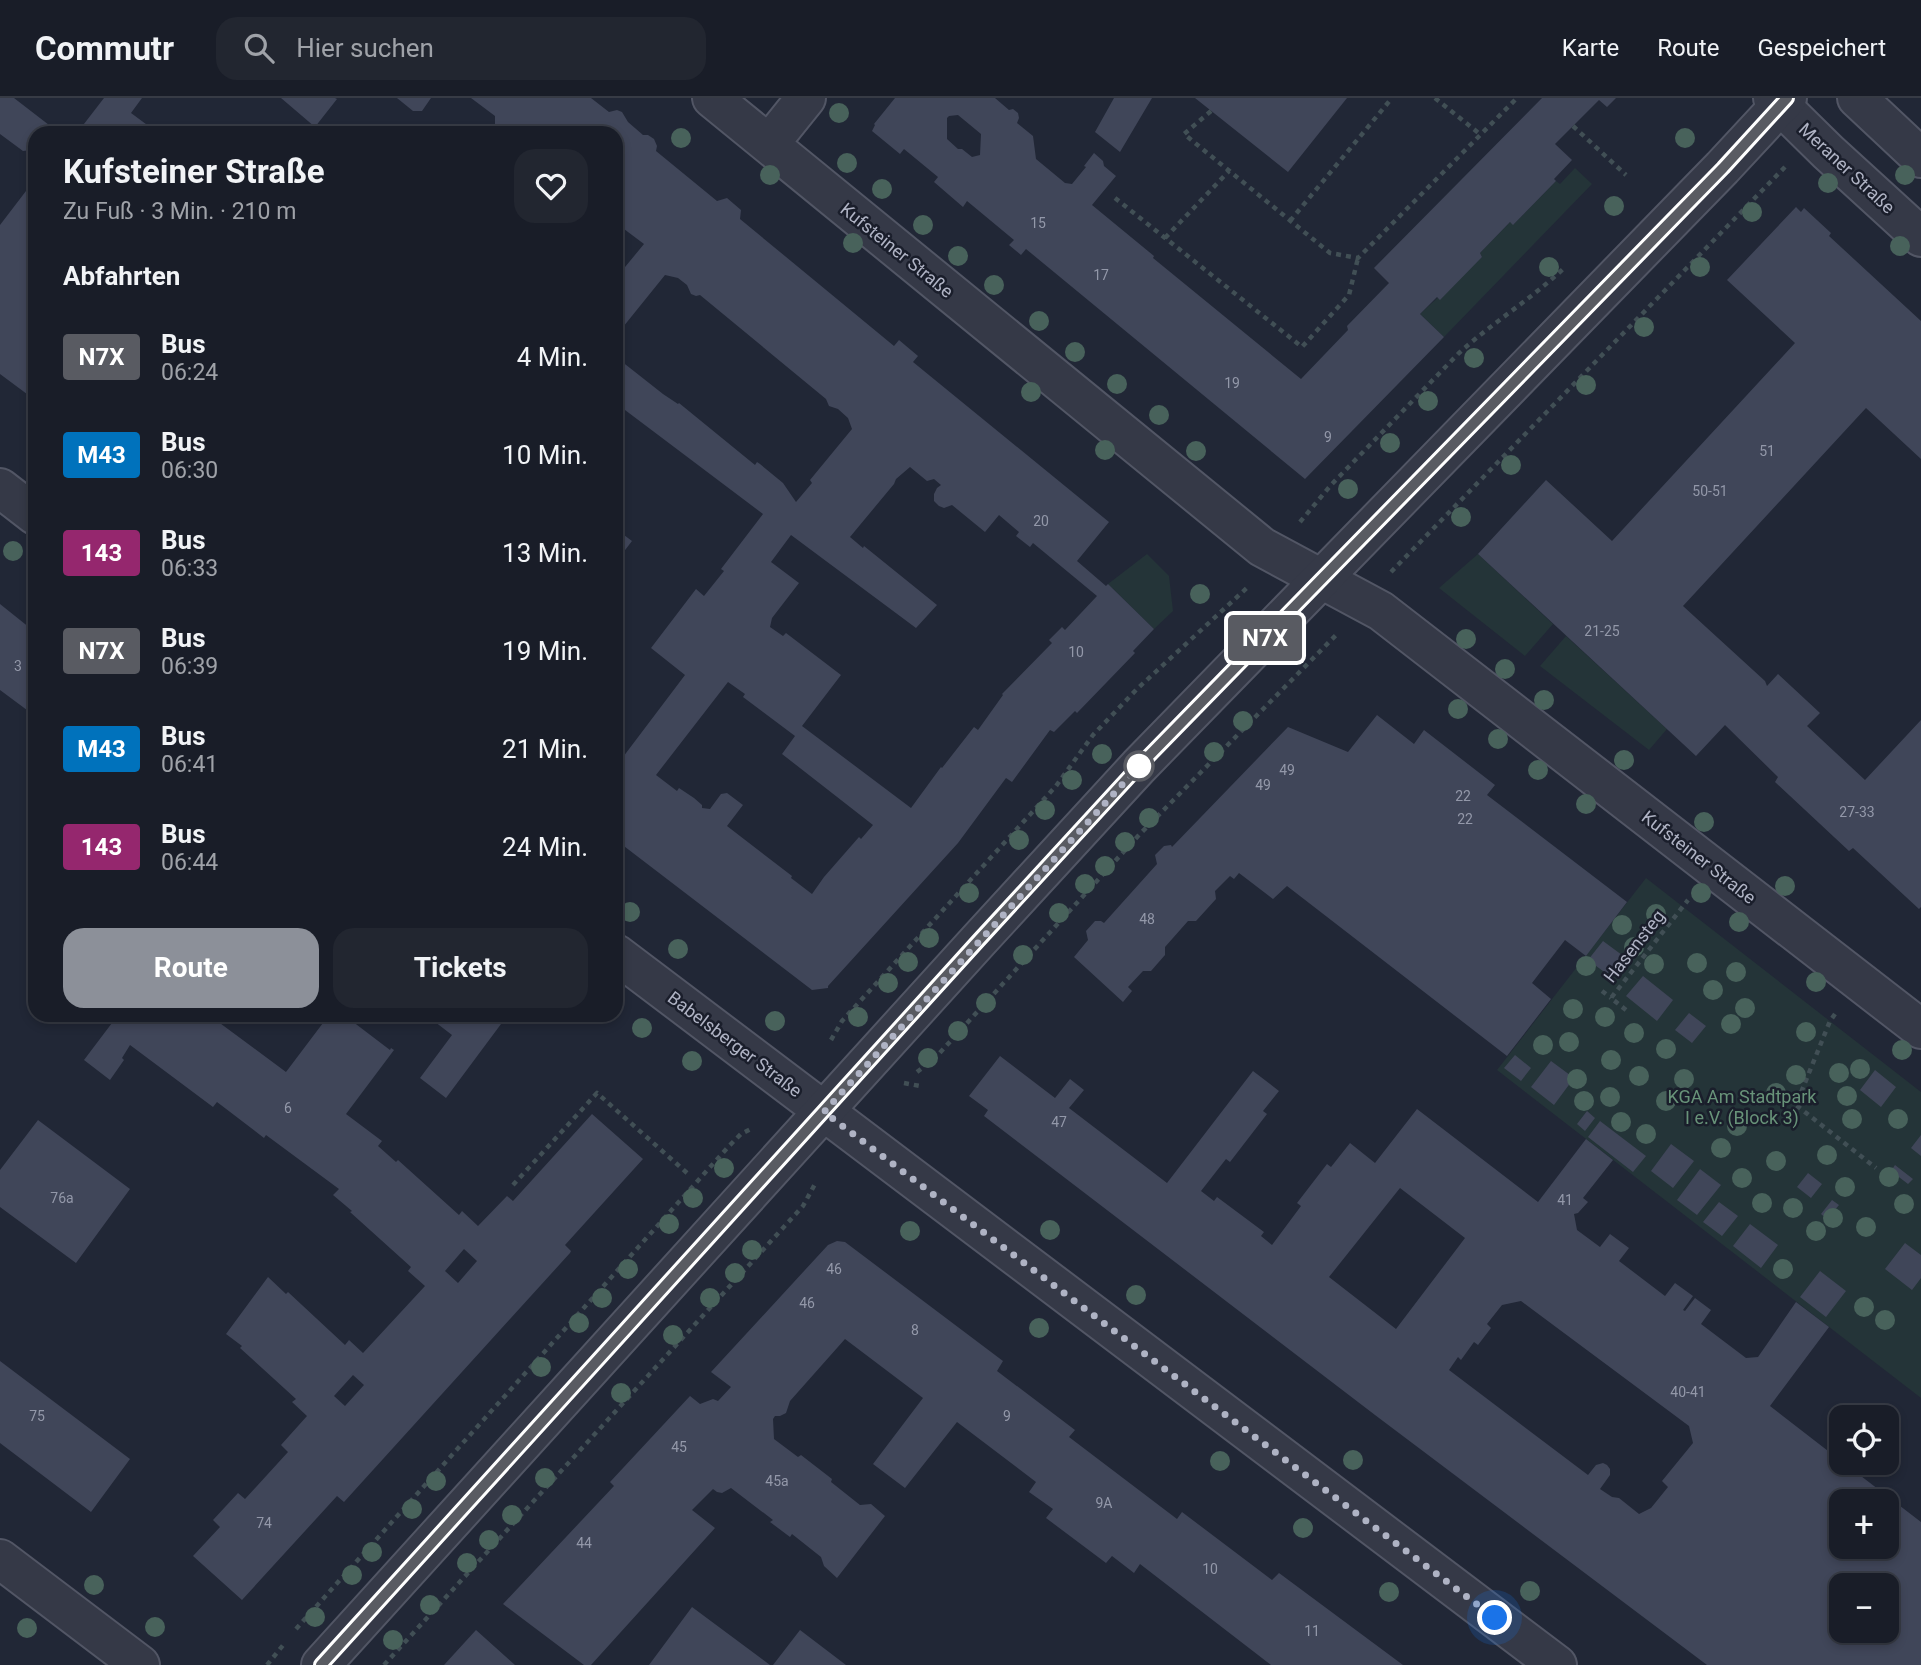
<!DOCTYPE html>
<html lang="de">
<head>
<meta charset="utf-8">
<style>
  body { margin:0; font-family:Roboto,sans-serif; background:#222630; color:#f1f3f6; height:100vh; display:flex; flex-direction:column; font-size:26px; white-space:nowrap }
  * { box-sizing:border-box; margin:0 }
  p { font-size:23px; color:#9fa2a8 }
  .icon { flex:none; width:38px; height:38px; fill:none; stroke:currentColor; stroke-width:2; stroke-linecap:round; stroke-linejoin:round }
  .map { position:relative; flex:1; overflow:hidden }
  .sheet { position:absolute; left:28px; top:28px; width:595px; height:896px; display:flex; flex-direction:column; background:#191d28; border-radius:21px; box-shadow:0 4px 10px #0003,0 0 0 2px #373b45 }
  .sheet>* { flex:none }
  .badge { padding:0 14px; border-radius:5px; font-size:24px; line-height:46px }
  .buttons { position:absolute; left:1829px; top:1307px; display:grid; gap:14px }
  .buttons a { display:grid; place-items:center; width:70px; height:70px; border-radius:14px; background:#191d28; box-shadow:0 4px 10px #0003,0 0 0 2px #373b45; font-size:35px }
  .you { position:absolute; width:35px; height:35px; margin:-18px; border:5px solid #fff; border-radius:50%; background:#1a73e8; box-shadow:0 0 0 10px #1a73e833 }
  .map>.badge { position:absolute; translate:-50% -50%; box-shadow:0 0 0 4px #fff }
  h2 { padding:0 35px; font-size:26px; line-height:63px }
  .round { display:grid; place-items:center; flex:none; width:74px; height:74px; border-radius:21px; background:#222630 }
  .summary { display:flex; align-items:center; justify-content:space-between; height:119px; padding:0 35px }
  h1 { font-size:33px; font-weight:700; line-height:52px }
  .cta { display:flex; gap:14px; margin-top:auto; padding:14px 35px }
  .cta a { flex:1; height:80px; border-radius:21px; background:#8c9099; color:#fff; font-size:28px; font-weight:700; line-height:80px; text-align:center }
  .cta a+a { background:#222630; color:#f1f3f6 }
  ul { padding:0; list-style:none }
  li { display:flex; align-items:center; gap:21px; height:98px; padding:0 35px }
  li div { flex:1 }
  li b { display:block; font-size:26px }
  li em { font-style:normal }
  li .badge { min-width:77px; font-weight:700; text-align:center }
  header { display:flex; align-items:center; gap:42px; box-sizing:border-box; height:98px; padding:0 35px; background:#191d28; border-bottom:2px solid #373b45 }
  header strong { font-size:33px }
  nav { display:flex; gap:38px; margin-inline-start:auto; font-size:24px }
  .search { width:490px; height:63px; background:#222630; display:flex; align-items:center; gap:18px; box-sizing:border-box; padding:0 24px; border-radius:21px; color:#9fa2a8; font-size:26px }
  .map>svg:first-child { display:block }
  .green { fill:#243438 }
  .building { fill:#404659; fill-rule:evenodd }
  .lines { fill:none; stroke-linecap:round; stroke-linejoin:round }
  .minor-casing { stroke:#525665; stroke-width:42 }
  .tertiary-casing { stroke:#525665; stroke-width:42 }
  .path { stroke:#414f55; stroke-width:4.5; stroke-dasharray:5 5; stroke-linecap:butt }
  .minor { stroke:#353947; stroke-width:38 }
  .tertiary { stroke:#353947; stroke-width:38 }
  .tree { fill:#48625b }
  .line-casing { stroke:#fff; stroke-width:16 }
  .line { stroke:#595b62; stroke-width:10 }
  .walk { stroke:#afb3c4; stroke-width:7; stroke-dasharray:0 12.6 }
  .stop-dot { fill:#fff; stroke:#595b62; stroke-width:3.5 }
  .labels { text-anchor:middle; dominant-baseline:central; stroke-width:5; stroke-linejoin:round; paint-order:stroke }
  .number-label { font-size:14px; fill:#9398a9 }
  .street-label { font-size:18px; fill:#afb3c4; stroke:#1a1e2b }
  .park-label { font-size:18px; fill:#689379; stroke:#1a1e2b }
</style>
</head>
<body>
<header>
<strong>Commutr</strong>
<div class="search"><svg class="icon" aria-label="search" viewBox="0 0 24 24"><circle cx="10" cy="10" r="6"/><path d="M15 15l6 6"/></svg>Hier suchen</div>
<nav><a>Karte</a><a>Route</a><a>Gespeichert</a></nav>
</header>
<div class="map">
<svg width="1921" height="1567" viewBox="0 0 1921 1567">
  <rect width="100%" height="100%" fill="#212736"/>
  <path class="green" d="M1575 70 1592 86 1444 239 1420 216 1482 159 1480 155 1510 124 1514 126 1556 83 1560 86Z
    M1147 456 1169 478 1173 513 1154 531 1108 486Z
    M1478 456 1553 526 1525 558 1439 490Z
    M1566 538 1667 631 1649 652 1540 568Z
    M1646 780 1921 994V1300L1497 972Z"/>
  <path class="building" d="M0 0H14L49 27 43 35H35V46L31 52 23 53 0 36Z
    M104 0H142L131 15 158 35H77Z
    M281 0H335L337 1 315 29Z
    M397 0H431L422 13H413Z
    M471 0H591L609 14 617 12 622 14 628 24 643 37H648L654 41 657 48 656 53 717 103 727 100 741 112 740 121 894 248 899 242 918 258 913 264 1109 424 1077 463 1106 488 1108 486 1154 531 1133 553 1135 555 1077 615 1075 613 1054 634 1050 632 1012 684 1006 680 958 745 828 888V890L812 892 616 742V660L620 663 685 577 651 550 696 491 704 498 724 473 721 471 763 416 621 309 616 316V259L663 296 678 306 679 305 755 367 757 364 760 366 783 385 796 404 812 385 810 382 852 331 848 320 838 311 829 308 826 301 700 197 696 198 691 196 687 187 678 180 665 177 619 234 616 231V180L644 146 616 125V35H488L495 27V18ZM910 369 927 383 934 381 941 387 937 390 934 396V403L939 408 944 410 952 407 985 434 999 417 1019 434 1016 438 1030 449 1033 445 1097 498 1065 532 1062 529 1049 542 1052 545 1002 596 1003 597 978 632 974 629 942 670 941 669 911 710 802 628 841 577 786 535 783 538 770 529 772 520 799 485 771 464 791 437 916 530 937 507 864 448 863 450 850 439 894 386 896 381ZM728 584 745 596 743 599 795 638 782 656 873 727 861 741 859 739 824 779 812 796 791 780 792 778 727 728 743 707 727 695 721 696 710 711 702 710V707L694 700 679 690 677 693 656 677Z
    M895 0H995L1009 12 1013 11 1018 15 1019 20 1017 25 1033 38 1036 61 1065 85 1072 86 1086 69 1084 68 1094 55 1103 63 1104 68 1116 78 1092 107 1154 158 1153 160 1301 281 1348 232 1347 228 1389 185 1374 170 1542 0H1616L1607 9 1599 2 1555 46 1572 62 1554 81 1556 83 1513 127 1510 124 1480 155 1482 159 1440 202 1437 199 1420 216 1444 239 1305 381 1026 151 1021 157 1009 147 1014 142 967 103 963 109 934 84 938 79 904 51 900 56 872 33 875 27 874 26ZM958 17 981 36 980 57 972 59 962 51H958L947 41V20L949 18Z
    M1114 0H1152L1120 54 1095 34Z
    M1195 0H1347L1288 74Z
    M32 91 35 93V302L0 276V127L26 93Z
    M1796 109 1801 114 1804 110 1831 135 1829 138 1921 223V361L1866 310 1683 508 1765 583 1767 588 1778 576 1820 615 1807 628 1865 682 1921 622V809L1919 811 1853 750 1849 753 1775 684 1778 679 1725 627 1696 658 1478 456 1546 382 1612 443 1795 245 1727 182Z
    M616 431 632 443 616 464Z
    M0 506 35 534V618L0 592Z
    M1377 617 1414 646 1424 632 1495 687 1487 697 1627 804 1586 858 1565 842 1532 885 1551 901 1507 958 1287 788 1273 801 1239 775 1234 781 1230 778 1215 793 1216 801 1196 823H1188L1165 849V857L1151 873H1143L1128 889 1132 893 1123 904 1074 859 1088 842 1086 833 1095 823H1101L1104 825 1157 766 1155 757 1164 748 1171 747 1172 749 1288 629 1348 654Z
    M1603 843 1622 857 1607 876 1588 862Z
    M1643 878 1673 902 1657 923 1626 898Z
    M1689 915 1706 928 1692 945 1675 932Z
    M118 917H209L286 974 329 917H344L390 952 391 950 394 952 346 1016 382 1043 378 1048 396 1064 398 1062 459 1117 462 1113 478 1128 507 1098 513 1103 592 1016 643 1061 565 1147 571 1153 570 1155 344 1404 337 1398 242 1502 193 1458 220 1429 213 1422 238 1395 245 1401 288 1354 281 1347 307 1318 292 1304 296 1301 240 1250 242 1248 226 1236 268 1179 286 1196 288 1194 345 1247 349 1242 363 1255 425 1188 408 1173 411 1169 350 1114 352 1113 333 1097 339 1091 266 1037 264 1040 217 1004 213 1009 130 947 122 960 124 962 110 982 84 962ZM464 1151 477 1163 458 1185 445 1173ZM353 1277 364 1287 345 1308 334 1298Z
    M426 917H497L504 922 446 1000 420 980 452 937Z
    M1515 957 1531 970 1521 983 1504 970Z
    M1000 958 1055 1000 1070 981 1084 992 1069 1010 1167 1085 1253 973 1279 993 1263 1013 1267 1016 1230 1064 1226 1061 1201 1093 1214 1103 1217 1099 1264 1134 1261 1138 1272 1147 1301 1108 1297 1105 1327 1066 1331 1069 1350 1045 1375 1065 1417 1011 1538 1104 1586 1041 1613 1062 1583 1100 1588 1104 1578 1115 1574 1116 1577 1132 1600 1149 1610 1136 1629 1150 1619 1163 1665 1198 1675 1185 1693 1198 1683 1212 1685 1213 1695 1200 1711 1212 1701 1226 1746 1260 1758 1259 1796 1204 1829 1229 1770 1308 1841 1363V1365H1844L1921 1424V1567H1707L1375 1317 984 1018 988 1012 969 998ZM1400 1090 1465 1140 1396 1231 1329 1179ZM1521 1203 1689 1328 1693 1345 1662 1383 1668 1389 1651 1410 1639 1416 1619 1400 1612 1399 1600 1391 1610 1377V1371L1607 1367 1603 1365 1596 1367 1588 1377 1449 1272 1458 1259 1461 1262 1474 1244 1478 1247 1491 1230 1487 1226 1502 1207ZM1841 1404H1886V1449H1841ZM1841 1488H1886V1533H1841Z
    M1551 963 1574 980 1554 1007 1531 989Z
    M1875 972 1896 989 1881 1009 1860 992Z
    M1587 1013 1595 1020 1585 1033 1577 1026Z
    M38 1022 130 1091 76 1165 0 1109V1072Z
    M1600 1023 1646 1058 1633 1074 1588 1039Z
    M1921 1037V1058L1911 1050Z
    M1671 1046 1694 1063 1673 1090 1651 1073Z
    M1895 1067 1913 1081 1908 1086 1891 1073Z
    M1700 1071 1721 1087 1697 1117 1677 1102Z
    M1808 1075 1822 1086 1811 1100 1797 1089Z
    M1832 1102 1839 1107 1827 1121 1821 1116Z
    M1719 1104 1738 1118 1722 1138 1703 1124Z
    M1750 1126 1778 1147 1761 1170 1733 1148Z
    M837 1143 845 1144 1003 1263 997 1273 1075 1332 1069 1339 1177 1421 1182 1414 1272 1482 1279 1475 1403 1567H1271L1140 1466 1134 1475 1112 1458 1106 1465 1046 1420 1053 1411 1029 1394 1036 1384 957 1324 905 1390 873 1366 923 1300 845 1241 790 1303 786 1315 780 1318H775L773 1321 774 1341 798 1359 801 1357 832 1381 831 1384 860 1407 871 1406 885 1418 837 1480 824 1468 821 1459 792 1436 790 1439 770 1424 773 1422 731 1390 722 1395 717 1394 713 1391 692 1412 715 1430 591 1567H584L503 1506 614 1388 610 1384 690 1298 700 1306 713 1301 718 1303 731 1289 711 1274 828 1147Z
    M1905 1145 1921 1157V1180L1912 1192 1885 1171Z
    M1820 1173 1846 1193 1826 1219 1800 1199Z
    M0 1263 130 1361 91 1414 0 1345Z
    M692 1509 770 1567H649Z
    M476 1532 515 1567H444Z
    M800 1532 846 1567H773Z"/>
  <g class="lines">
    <defs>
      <path id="minor" d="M712 0 1262 449 1381 513 1921 931
        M1773 0 1828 54 1921 139
        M1857 0 1921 60
        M769 46 806 0
        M0 390 35 417
        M616 856 1557 1567
        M0 1461 140 1567"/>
      <path id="tertiary" d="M321 1567 979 842 1139 668 1722 70 1787 0"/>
    </defs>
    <use href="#minor" class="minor-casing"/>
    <use href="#tertiary" class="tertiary-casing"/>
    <path class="path" d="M1435 0 1481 37
      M1211 13 1184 36 1330 155 1358 160 1517 0
      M1573 28 1626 77
      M1115 100 1302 249 1349 197 1358 160
      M1290 123 1392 0
      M1165 140 1229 73
      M1300 424 1331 387 1459 255C1492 225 1530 202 1563 171
      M1391 474 1785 69
      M1602 893 1611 900
      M1626 912 1611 900 1688 802
      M1835 916 1830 923 1796 1007 1876 1070
      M831 942 842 923 1056 688 1093 637 1137 591 1249 488
      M917 974 936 959 1138 738 1339 534
      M904 985 920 988
      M513 1087 597 995 687 1075
      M296 1531 729 1048 741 1036 751 1031
      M267 1567 284 1546
      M384 1567 803 1108 815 1086"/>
    <use href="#minor" class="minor"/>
    <use href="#tertiary" class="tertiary"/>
  </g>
  <g class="tree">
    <circle cx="839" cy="15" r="10"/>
    <circle cx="681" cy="40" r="10"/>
    <circle cx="1685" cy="40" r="10"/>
    <circle cx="847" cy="65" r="10"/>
    <circle cx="770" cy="77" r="10"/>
    <circle cx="1905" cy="77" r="10"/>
    <circle cx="1828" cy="85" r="10"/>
    <circle cx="882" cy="91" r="10"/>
    <circle cx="1614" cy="108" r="10"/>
    <circle cx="1752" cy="114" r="10"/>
    <circle cx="923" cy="127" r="10"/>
    <circle cx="853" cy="145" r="10"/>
    <circle cx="1900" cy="148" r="10"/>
    <circle cx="958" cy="158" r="10"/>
    <circle cx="1549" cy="169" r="10"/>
    <circle cx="1700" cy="169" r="10"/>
    <circle cx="994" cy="187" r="10"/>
    <circle cx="1039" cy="223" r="10"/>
    <circle cx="1644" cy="229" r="10"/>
    <circle cx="1075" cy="254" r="10"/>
    <circle cx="1474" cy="260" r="10"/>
    <circle cx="1117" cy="286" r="10"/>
    <circle cx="1586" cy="287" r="10"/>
    <circle cx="1031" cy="294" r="10"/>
    <circle cx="1428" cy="303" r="10"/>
    <circle cx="1159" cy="317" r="10"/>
    <circle cx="1390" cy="345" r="10"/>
    <circle cx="1105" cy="352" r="10"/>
    <circle cx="1196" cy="353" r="10"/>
    <circle cx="1511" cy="367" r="10"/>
    <circle cx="1348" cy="391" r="10"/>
    <circle cx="1461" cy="419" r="10"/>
    <circle cx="13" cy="453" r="10"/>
    <circle cx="1200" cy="496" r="10"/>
    <circle cx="1466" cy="541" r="10"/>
    <circle cx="1505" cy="571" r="10"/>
    <circle cx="1544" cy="602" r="10"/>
    <circle cx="1458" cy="611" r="10"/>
    <circle cx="1243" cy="623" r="10"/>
    <circle cx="1498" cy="641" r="10"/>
    <circle cx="1214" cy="654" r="10"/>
    <circle cx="1102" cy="656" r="10"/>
    <circle cx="1624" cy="662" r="10"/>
    <circle cx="1538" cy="672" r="10"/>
    <circle cx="1072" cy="682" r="10"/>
    <circle cx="1586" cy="706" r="10"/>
    <circle cx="1045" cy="712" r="10"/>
    <circle cx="1149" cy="720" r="10"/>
    <circle cx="1704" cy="724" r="10"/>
    <circle cx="1019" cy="742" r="10"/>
    <circle cx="1125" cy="744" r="10"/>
    <circle cx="1105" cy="768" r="10"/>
    <circle cx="1085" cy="786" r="10"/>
    <circle cx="1785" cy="788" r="10"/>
    <circle cx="969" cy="795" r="10"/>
    <circle cx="1701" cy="795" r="10"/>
    <circle cx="630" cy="814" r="10"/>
    <circle cx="1059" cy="815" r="10"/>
    <circle cx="1656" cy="816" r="10"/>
    <circle cx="1739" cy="824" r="10"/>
    <circle cx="1622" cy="827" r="10"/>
    <circle cx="929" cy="840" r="10"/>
    <circle cx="1634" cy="849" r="10"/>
    <circle cx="678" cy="851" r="10"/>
    <circle cx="1023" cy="857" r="10"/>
    <circle cx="908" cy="864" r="10"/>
    <circle cx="1697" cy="865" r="10"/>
    <circle cx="1654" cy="866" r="10"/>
    <circle cx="1586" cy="868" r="10"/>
    <circle cx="1736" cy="874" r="10"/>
    <circle cx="1816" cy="884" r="10"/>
    <circle cx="888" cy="885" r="10"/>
    <circle cx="1713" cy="892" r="10"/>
    <circle cx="986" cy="905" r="10"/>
    <circle cx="1745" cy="910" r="10"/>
    <circle cx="1573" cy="911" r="10"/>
    <circle cx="858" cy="919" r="10"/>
    <circle cx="1605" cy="919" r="10"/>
    <circle cx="775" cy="923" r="10"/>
    <circle cx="1731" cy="926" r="10"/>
    <circle cx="642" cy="930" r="10"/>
    <circle cx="958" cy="933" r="10"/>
    <circle cx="1806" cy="934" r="10"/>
    <circle cx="1634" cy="935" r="10"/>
    <circle cx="1569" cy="944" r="10"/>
    <circle cx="1543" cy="947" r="10"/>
    <circle cx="1666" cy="951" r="10"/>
    <circle cx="1902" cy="952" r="10"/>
    <circle cx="928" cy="960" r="10"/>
    <circle cx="1611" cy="962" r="10"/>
    <circle cx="692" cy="963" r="10"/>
    <circle cx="1860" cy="971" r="10"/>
    <circle cx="1839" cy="975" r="10"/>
    <circle cx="1796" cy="977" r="10"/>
    <circle cx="1639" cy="978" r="10"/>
    <circle cx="1577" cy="981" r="10"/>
    <circle cx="1684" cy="981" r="10"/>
    <circle cx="1776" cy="995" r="10"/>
    <circle cx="1847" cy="998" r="10"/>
    <circle cx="1610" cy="999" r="10"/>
    <circle cx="1584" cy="1003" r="10"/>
    <circle cx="1666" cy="1003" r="10"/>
    <circle cx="1852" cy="1021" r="10"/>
    <circle cx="1898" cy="1021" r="10"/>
    <circle cx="1621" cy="1024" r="10"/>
    <circle cx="1737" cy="1028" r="10"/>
    <circle cx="1646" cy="1036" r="10"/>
    <circle cx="1721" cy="1050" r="10"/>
    <circle cx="1827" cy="1057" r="10"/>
    <circle cx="1776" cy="1063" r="10"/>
    <circle cx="724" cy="1070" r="10"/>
    <circle cx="1889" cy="1079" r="10"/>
    <circle cx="1742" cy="1080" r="10"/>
    <circle cx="1845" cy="1089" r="10"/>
    <circle cx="693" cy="1100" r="10"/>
    <circle cx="1762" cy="1105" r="10"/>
    <circle cx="1904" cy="1106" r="10"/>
    <circle cx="1793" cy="1110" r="10"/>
    <circle cx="1833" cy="1120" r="10"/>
    <circle cx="669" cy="1126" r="10"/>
    <circle cx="1866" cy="1129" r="10"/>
    <circle cx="1050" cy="1132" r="10"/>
    <circle cx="910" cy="1133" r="10"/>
    <circle cx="1816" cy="1133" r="10"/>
    <circle cx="752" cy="1152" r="10"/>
    <circle cx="628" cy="1171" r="10"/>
    <circle cx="1783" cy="1171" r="10"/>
    <circle cx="735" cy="1175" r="10"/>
    <circle cx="1136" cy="1197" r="10"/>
    <circle cx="602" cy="1200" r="10"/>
    <circle cx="710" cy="1200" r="10"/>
    <circle cx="1864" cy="1209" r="10"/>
    <circle cx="1885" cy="1222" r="10"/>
    <circle cx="579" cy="1225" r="10"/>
    <circle cx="1039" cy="1230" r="10"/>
    <circle cx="673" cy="1237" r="10"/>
    <circle cx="541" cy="1269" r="10"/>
    <circle cx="621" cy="1295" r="10"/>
    <circle cx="1353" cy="1362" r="10"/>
    <circle cx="1220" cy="1363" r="10"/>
    <circle cx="545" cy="1380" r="10"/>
    <circle cx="436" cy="1383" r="10"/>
    <circle cx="412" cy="1411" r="10"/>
    <circle cx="512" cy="1417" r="10"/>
    <circle cx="1303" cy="1430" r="10"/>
    <circle cx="489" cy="1442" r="10"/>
    <circle cx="372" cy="1454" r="10"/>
    <circle cx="467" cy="1465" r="10"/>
    <circle cx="352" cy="1477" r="10"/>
    <circle cx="94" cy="1487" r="10"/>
    <circle cx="1530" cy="1493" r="10"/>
    <circle cx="1389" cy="1494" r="10"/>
    <circle cx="430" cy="1507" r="10"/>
    <circle cx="315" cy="1519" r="10"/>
    <circle cx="155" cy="1529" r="10"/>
    <circle cx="27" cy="1530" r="10"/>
    <circle cx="393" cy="1542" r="10"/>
  </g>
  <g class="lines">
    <defs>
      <path id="line" d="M321 1567 979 842 1139 668 1723 70 1787 0"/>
    </defs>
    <use href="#line" class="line-casing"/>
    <use href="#line" class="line"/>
    <path class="walk" d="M1139 668 824 1014 1495 1520"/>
  </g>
  <circle class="stop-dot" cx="1139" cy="668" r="14"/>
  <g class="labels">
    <g class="number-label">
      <text x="1038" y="125">15</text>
      <text x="1101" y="177">17</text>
      <text x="1232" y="285">19</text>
      <text x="1328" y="339">9</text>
      <text x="1767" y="353">51</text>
      <text x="1710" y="393">50-51</text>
      <text x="1041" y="423">20</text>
      <text x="1602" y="533">21-25</text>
      <text x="1076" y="554">10</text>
      <text x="18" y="568">3</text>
      <text x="1287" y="672">49</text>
      <text x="1263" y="687">49</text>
      <text x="1463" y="698">22</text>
      <text x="1857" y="714">27-33</text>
      <text x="1465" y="721">22</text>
      <text x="1147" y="821">48</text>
      <text x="288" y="1010">6</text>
      <text x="1059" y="1024">47</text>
      <text x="62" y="1100">76a</text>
      <text x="1565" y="1102">41</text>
      <text x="834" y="1171">46</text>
      <text x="807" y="1205">46</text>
      <text x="915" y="1232">8</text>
      <text x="1688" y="1294">40-41</text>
      <text x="37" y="1318">75</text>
      <text x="1007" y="1318">9</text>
      <text x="679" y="1349">45</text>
      <text x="777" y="1383">45a</text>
      <text x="1104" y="1405">9A</text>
      <text x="264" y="1425">74</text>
      <text x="584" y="1445">44</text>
      <text x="1210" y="1471">10</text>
      <text x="1312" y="1533">11</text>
    </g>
    <g class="street-label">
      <text transform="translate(1847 70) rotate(43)">Meraner Straße</text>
      <text transform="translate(897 152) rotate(39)">Kufsteiner Straße</text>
      <text transform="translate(1699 759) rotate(38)">Kufsteiner Straße</text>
      <text transform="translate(1634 848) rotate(-52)">Hasensteg</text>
      <text transform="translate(735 946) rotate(37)">Babelsberger Straße</text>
    </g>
    <g class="park-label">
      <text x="1742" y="998">KGA Am Stadtpark<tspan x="1742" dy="21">I e.V. (Block 3)</tspan></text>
    </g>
  </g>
</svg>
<div class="buttons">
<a><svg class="icon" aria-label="locate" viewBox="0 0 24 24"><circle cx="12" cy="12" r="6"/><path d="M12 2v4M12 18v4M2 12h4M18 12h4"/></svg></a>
<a>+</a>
<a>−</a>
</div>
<div class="you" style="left:1495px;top:1520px"></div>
<b class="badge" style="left:1265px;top:540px;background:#595b62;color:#fff">N7X</b>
<section class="sheet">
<div class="summary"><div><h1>Kufsteiner Straße</h1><p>Zu Fuß · 3 Min. · 210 m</p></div><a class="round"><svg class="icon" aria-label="heart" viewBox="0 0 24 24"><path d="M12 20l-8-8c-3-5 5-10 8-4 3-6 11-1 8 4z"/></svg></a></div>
<h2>Abfahrten</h2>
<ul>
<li><span class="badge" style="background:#595b62;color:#fff">N7X</span><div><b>Bus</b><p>06:24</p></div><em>4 Min.</em></li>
<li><span class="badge" style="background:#0072bc;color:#fff">M43</span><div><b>Bus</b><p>06:30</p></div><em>10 Min.</em></li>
<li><span class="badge" style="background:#95276e;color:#fff">143</span><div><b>Bus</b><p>06:33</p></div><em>13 Min.</em></li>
<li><span class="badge" style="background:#595b62;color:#fff">N7X</span><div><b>Bus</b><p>06:39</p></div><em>19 Min.</em></li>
<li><span class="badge" style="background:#0072bc;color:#fff">M43</span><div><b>Bus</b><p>06:41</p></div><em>21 Min.</em></li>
<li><span class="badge" style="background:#95276e;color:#fff">143</span><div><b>Bus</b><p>06:44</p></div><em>24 Min.</em></li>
</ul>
<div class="cta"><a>Route</a><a>Tickets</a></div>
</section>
</div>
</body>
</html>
